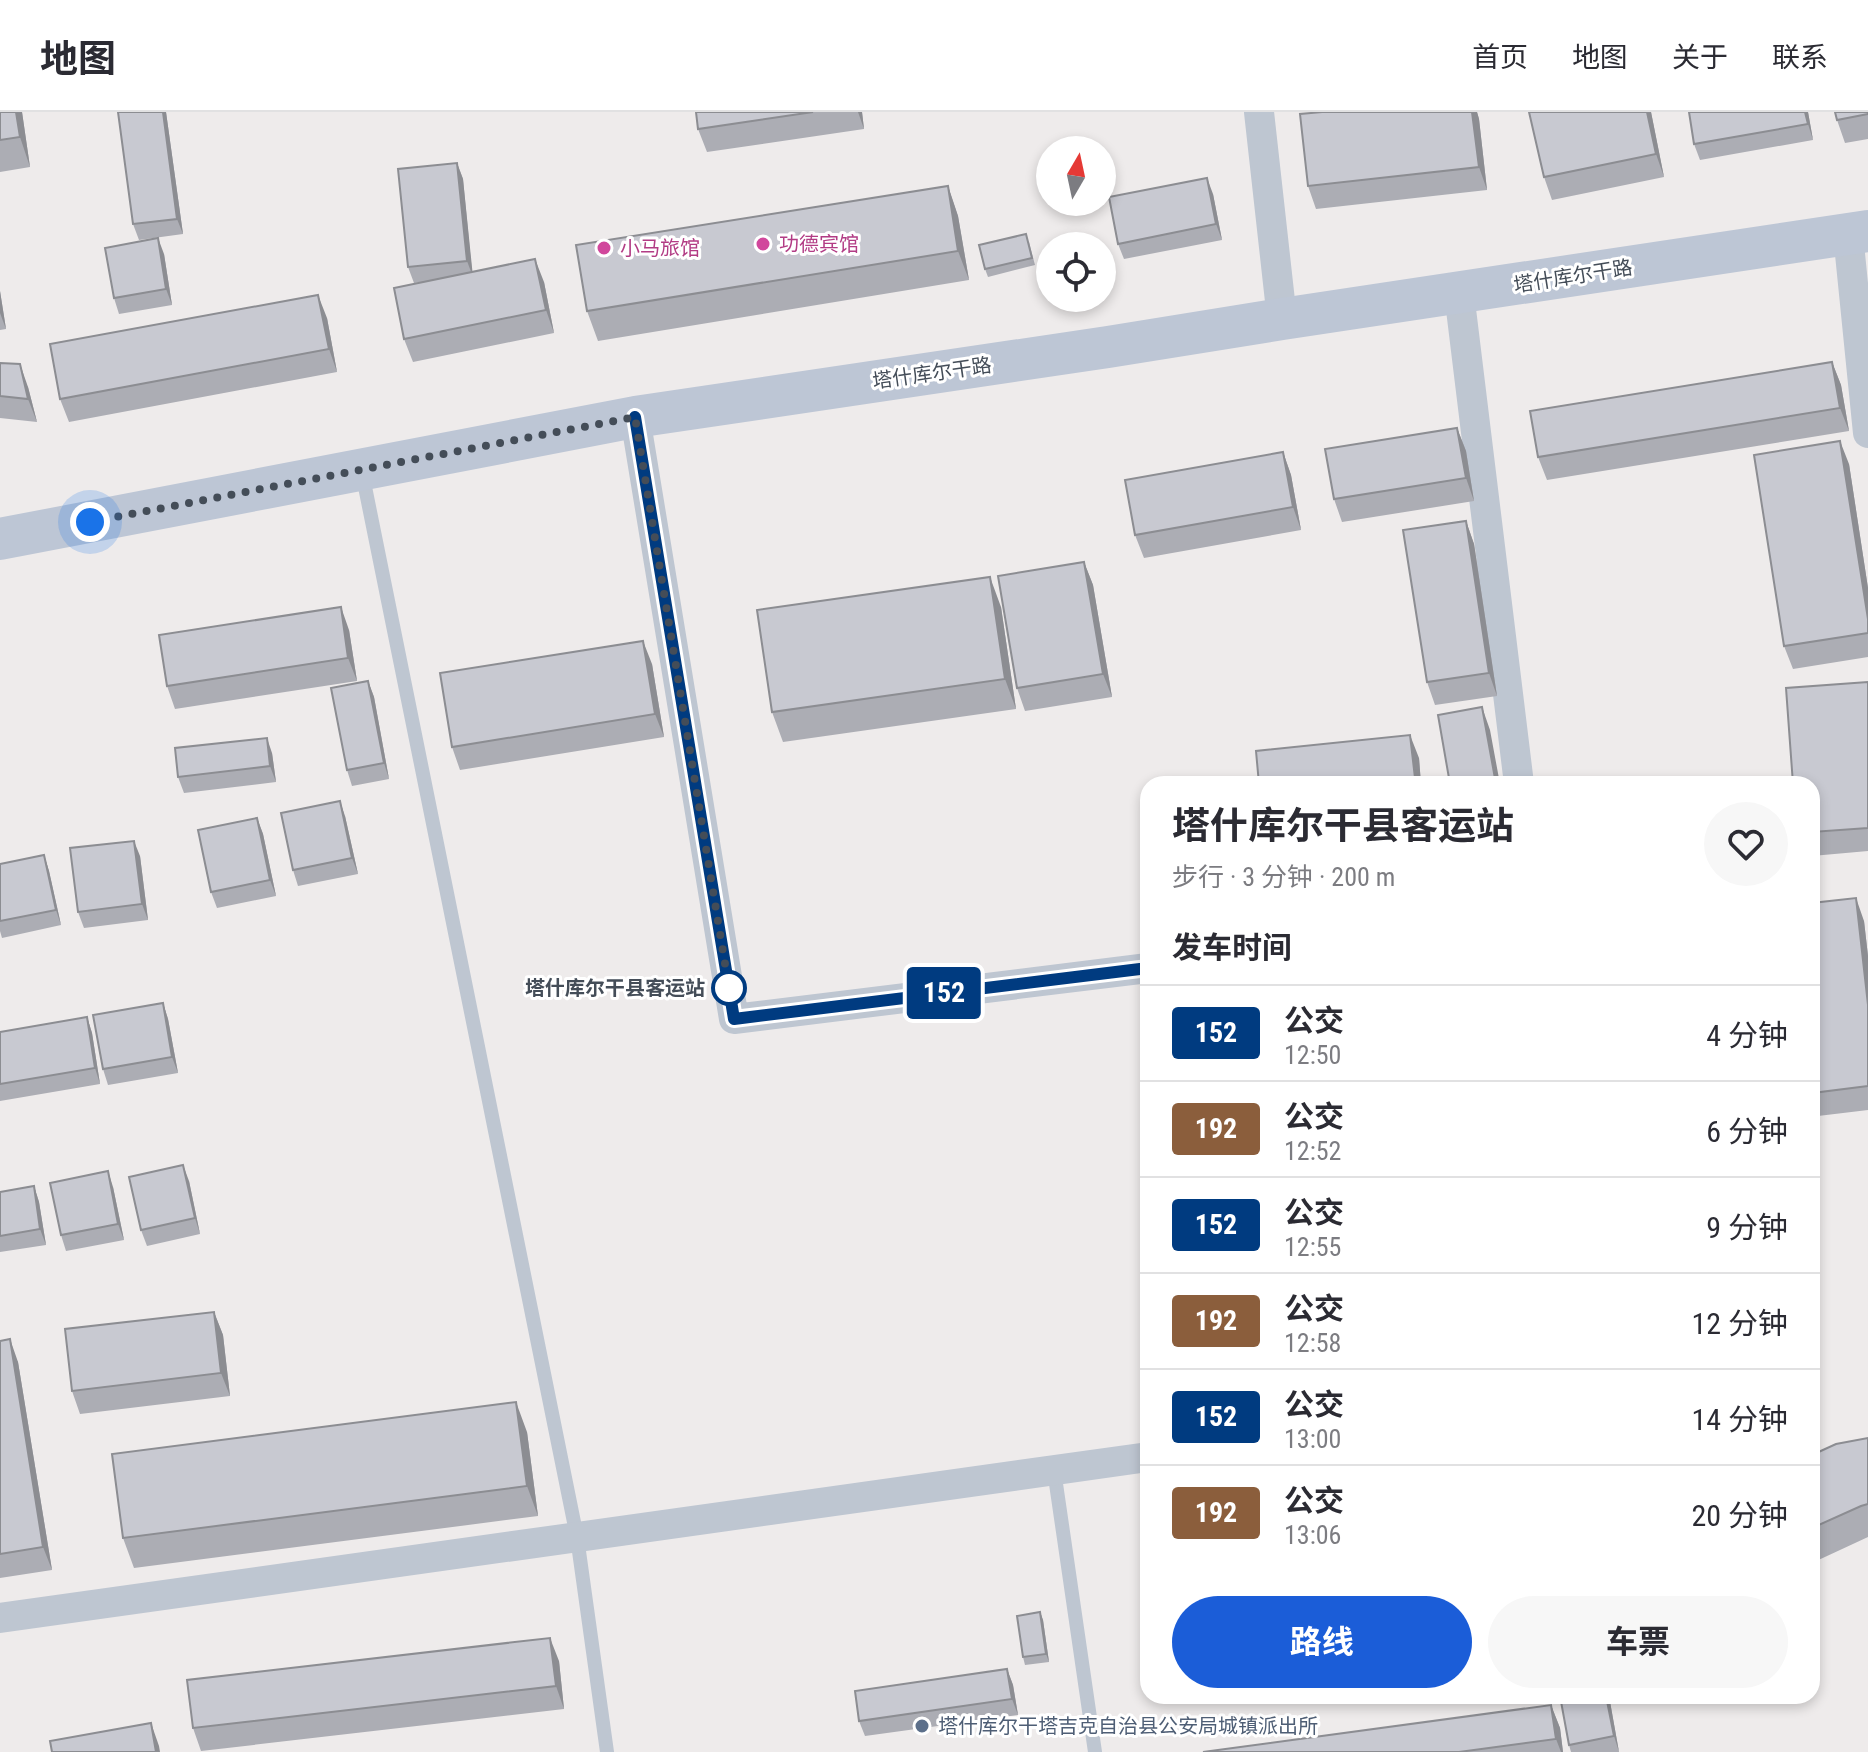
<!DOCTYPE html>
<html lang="zh">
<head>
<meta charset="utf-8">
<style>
  body { margin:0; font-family:"Roboto Condensed","Noto Sans SC",sans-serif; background:#f7f7f7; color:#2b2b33; height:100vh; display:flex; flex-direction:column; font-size:30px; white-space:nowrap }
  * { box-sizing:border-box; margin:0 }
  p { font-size:26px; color:#7c7c81 }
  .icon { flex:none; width:44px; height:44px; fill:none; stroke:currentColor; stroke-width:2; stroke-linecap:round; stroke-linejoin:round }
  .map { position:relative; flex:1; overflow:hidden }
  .sheet { position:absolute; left:1140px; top:664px; width:680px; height:928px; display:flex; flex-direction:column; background:#fff; border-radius:24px; box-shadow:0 4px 12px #0003 }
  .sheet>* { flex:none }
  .badge { padding:0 16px; border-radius:6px; font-size:28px; line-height:52px }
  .needle { width:52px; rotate:9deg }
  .controls { position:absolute; left:1036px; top:24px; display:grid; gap:16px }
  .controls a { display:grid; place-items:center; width:80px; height:80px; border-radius:50%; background:#fff; box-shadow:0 4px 12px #0003; font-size:40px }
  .you { position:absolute; width:40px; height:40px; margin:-20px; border:6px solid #fff; border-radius:50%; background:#1a73e8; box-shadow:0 0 0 12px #1a73e833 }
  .map>.badge { position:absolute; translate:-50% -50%; box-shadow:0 0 0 4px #fff }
  h2 { padding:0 32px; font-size:30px; line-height:72px }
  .round { display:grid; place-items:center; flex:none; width:84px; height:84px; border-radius:42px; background:#f7f7f7 }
  .summary { display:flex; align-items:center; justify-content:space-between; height:136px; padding:0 32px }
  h1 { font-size:38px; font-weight:700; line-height:60px }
  .cta { display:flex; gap:16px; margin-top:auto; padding:16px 32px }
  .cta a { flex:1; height:92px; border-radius:48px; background:#1b5dd8; color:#fff; font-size:32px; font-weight:700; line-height:92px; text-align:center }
  .cta a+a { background:#f7f7f7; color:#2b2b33 }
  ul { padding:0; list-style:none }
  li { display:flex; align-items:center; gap:24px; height:96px; padding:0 32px; border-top:2px solid #e1e1e2 }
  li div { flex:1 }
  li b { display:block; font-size:30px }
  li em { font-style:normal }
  li .badge { min-width:88px; font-weight:700; text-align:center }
  header { display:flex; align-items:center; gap:48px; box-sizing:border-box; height:112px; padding:0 40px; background:#fff; border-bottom:2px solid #e1e1e2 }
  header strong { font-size:38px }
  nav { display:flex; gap:44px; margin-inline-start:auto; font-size:28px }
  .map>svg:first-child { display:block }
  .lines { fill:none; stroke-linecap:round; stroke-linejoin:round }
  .service { stroke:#bec6d1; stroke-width:14 }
  .minor { stroke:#bec6d1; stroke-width:30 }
  .secondary { stroke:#bdc6d5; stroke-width:42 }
  .wall { fill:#acadb4 }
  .shaded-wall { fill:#8c8d92 }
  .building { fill:#c8c9d1; stroke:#8c8d92; stroke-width:2 }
  .line-casing { stroke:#fff; stroke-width:18 }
  .line { stroke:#003b80; stroke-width:12 }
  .walk { stroke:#444d58; stroke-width:8; stroke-dasharray:0 14.4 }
  .hotel-dot { fill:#d1479c; stroke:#fff; stroke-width:3 }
  .stop-dot { fill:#fff; stroke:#003b80; stroke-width:4 }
  .service-dot { fill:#5c6f8a; stroke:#fff; stroke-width:3 }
  .labels { text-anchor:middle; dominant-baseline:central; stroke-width:6; stroke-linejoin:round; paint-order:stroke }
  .hotel-label { font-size:20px; fill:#b23c85; stroke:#fff; text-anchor:start }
  .street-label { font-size:20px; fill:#444d58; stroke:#fff }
  .stop-label { font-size:20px; font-weight:bold; fill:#444d58; stroke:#fff; text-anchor:end }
  .service-label { font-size:20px; fill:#4e5e75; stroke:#fff; text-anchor:start }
</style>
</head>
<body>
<header>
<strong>地图</strong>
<nav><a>首页</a><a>地图</a><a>关于</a><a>联系</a></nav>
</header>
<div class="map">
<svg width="1868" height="1640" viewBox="0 0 1868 1640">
  <rect width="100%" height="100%" fill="#eeebeb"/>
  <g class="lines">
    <path class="service" d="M362 360 577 1425 607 1640
      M1054 1358 1095 1640"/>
    <path class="minor" d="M1259 0 1282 207
      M1848 122 1868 321
      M1459 181 1519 672
      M635 305 734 907 1148 856
      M0 1506 1148 1345"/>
    <path class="secondary" d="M0 427 635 305 1108 235 1282 207 1868 119"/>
  </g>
  <path class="wall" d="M0 0H22L30 55 0 60Z
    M118 0H166L183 122 139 128 133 112Z
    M696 0H862L864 17 707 40 698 17Z
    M1322 0H1477L1479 7 1487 78 1316 97 1308 74Z
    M1529 0H1651L1664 65 1552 88 1544 65Z
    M1808 0 1813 28 1700 48 1694 32Z
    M1868 0V27L1845 31 1837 8Z
    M457 51 463 67 472 160 544 170 554 221 413 250 404 227 423 170 414 171 408 155Z
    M948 74 958 104 969 168 598 229 587 199Z
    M1213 82 1222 128 1124 147 1118 132Z
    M1029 130 1035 153 988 165 985 157Z
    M164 142 172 193 119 202 114 186Z
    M0 179 6 217 0 218Z
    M327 206 337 260 69 310 60 287Z
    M1832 250 1841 273 1849 319 1547 368 1538 345Z
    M0 251 28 275 37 310 0 306Z
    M1457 316 1466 339 1474 389 1342 410 1334 387Z
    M1283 340 1291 363 1301 418 1144 446 1135 423Z
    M1849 352 1868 476V545L1793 557 1784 534Z
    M1466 409 1474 432 1497 584 1435 593 1427 570Z
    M1084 450 1093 473 1112 585 1025 599 1017 576Z
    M1001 495 1016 597 783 630 772 600Z
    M349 518 357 569 175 597 167 574Z
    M652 552 664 625 460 658 452 635Z
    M368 569 374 585 389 667 352 674 347 658Z
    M1868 570V739L1812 744V672Z
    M272 641 276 670 184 681 178 665Z
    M1419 646 1421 672H1259Z
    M345 704 358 762 298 774 293 758Z
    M257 706 263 722 276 784 217 796 211 780Z
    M44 743 49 759 61 813 2 826 0 819V752Z
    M140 744 148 808 84 816 78 800Z
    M1812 791 1864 809 1868 844V998L1818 1004 1812 987Z
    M163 891 168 907 178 961 108 973 103 957Z
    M87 905 92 921 100 972 0 989V920Z
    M189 1069 200 1122 147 1134 141 1118Z
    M34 1074 39 1090 46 1133 0 1140V1080Z
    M113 1075 124 1128 66 1139 61 1123Z
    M214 1200 223 1223 230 1284 80 1302 72 1279Z
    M0 1229 18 1250 52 1458 0 1466Z
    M527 1320 538 1404 134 1456 123 1426Z
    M1868 1326V1425L1812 1451V1343Z
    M1040 1500 1043 1508 1049 1550 1025 1553 1023 1545Z
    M559 1549 564 1597 201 1639 193 1616Z
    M1007 1557 1013 1573 1018 1603 865 1624 859 1609Z
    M1609 1584 1619 1640H1571L1569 1633Z
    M1551 1593 1560 1616 1563 1640H1203Z"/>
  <path class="shaded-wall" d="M16 0H22L30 55 20 25Z
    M163 0H166L183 122 177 107Z
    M858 0H862L864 17Z
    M1472 0H1477L1479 7 1487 78 1479 55Z
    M1647 0H1651L1664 65 1656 42Z
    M1805 0H1808L1813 28 1808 12Z
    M457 51 463 67 473 165 467 149Z
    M1207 66 1213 82 1222 128 1216 112Z
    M948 74 958 104 969 168 958 139Z
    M158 126 164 142 172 193 166 177Z
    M535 147 544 170 554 221 546 198Z
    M0 179 6 217 0 201Z
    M318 183 327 206 337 260 329 237Z
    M1832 250 1841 273 1849 319 1840 296Z
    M20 252 28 275 37 310 28 287Z
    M1457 316 1466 339 1474 389 1466 366Z
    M1840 329 1849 352 1868 476V507Z
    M1283 340 1291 363 1301 418 1293 395Z
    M1466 409 1474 432 1497 584 1489 561Z
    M1084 450 1093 473 1112 585 1103 562Z
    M990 465 1001 495 1016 597 1005 567Z
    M341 495 349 518 357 569 348 546Z
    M643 529 652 552 664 625 655 602Z
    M368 569 374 585 389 667 384 651Z
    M1482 595 1490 618 1500 672H1496Z
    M1410 623 1419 646 1421 672H1417L1415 666Z
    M267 626 272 641 276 670 270 654Z
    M340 689 345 704 358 762 352 746Z
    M257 706 263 722 276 784 270 768Z
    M134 729 140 744 148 808 142 792Z
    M44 743 49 759 61 813 56 798Z
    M1856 786 1864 809 1868 844V893Z
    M163 891 168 907 178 961 172 945Z
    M87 905 92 921 100 972 95 956Z
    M183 1053 189 1069 200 1122 195 1106Z
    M108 1059 113 1075 124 1128 118 1112Z
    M34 1074 39 1090 46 1133 40 1117Z
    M214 1200 223 1223 230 1284 221 1261Z
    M10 1227 18 1250 52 1458 43 1435Z
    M516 1290 527 1320 538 1404 527 1374Z
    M1040 1500 1043 1508 1049 1550 1046 1542Z
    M550 1526 559 1549 564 1597 556 1574Z
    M1007 1557 1013 1573 1018 1603 1012 1587Z
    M1606 1584H1609L1619 1640 1614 1624Z
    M1551 1593 1560 1616 1563 1640H1561L1556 1627Z
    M151 1611 159 1634 160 1640H156Z"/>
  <path class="building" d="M0 0H16L20 25 0 28Z
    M118 0H163L177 107 133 112Z
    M696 0H813L698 17Z
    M1322 0H1472L1479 55 1308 74 1300 2Z
    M1529 0H1647L1656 42 1544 65Z
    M1689 0H1805L1808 12 1694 32Z
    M1835 0H1868V2L1837 8Z
    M457 51 467 149 408 155 398 57Z
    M1207 66 1216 112 1118 132 1109 85Z
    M948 74 958 139 587 199 576 133Z
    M1026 122 1032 146 985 157 979 133Z
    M158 126 166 177 114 186 105 136Z
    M535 147 546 198 404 227 394 176Z
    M318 183 329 237 60 287 50 232Z
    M1832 250 1840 296 1538 345 1530 299Z
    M0 251 20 252 28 287 0 284Z
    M1457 316 1466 366 1334 387 1325 337Z
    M1840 329 1868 507V521L1784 534 1754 343Z
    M1283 340 1293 395 1135 423 1125 368Z
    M1466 409 1489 561 1427 570 1403 418Z
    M1084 450 1103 562 1017 576 998 464Z
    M990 465 1005 567 772 600 757 498Z
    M341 495 348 546 167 574 159 523Z
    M643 529 655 602 452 635 440 561Z
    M368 569 384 651 347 658 331 576Z
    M1868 570V716L1812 720V672H1793L1786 576Z
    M1482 595 1496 672H1450L1438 603Z
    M1410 623 1415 666 1359 672H1259L1256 639Z
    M267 626 270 654 178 665 175 636Z
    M340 689 352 746 293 758 281 701Z
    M257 706 270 768 211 780 198 718Z
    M134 729 142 792 78 800 70 736Z
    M44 743 56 798 0 809V752Z
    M1856 786 1868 893V974L1812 981V791Z
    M163 891 172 945 103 957 93 903Z
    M87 905 95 956 0 972V920Z
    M183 1053 195 1106 141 1118 129 1065Z
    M108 1059 118 1112 61 1123 50 1071Z
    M34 1074 40 1117 0 1124V1080Z
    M214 1200 221 1261 72 1279 65 1217Z
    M10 1227 43 1435 0 1442V1229Z
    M516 1290 527 1374 123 1426 112 1342Z
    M1868 1326V1392L1861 1394 1812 1416V1343L1836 1332Z
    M1040 1500 1046 1542 1023 1545 1017 1504Z
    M550 1526 556 1574 193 1616 187 1568Z
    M1007 1557 1012 1587 859 1609 855 1579Z
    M1560 1584H1606L1614 1624 1569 1633Z
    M1551 1593 1556 1627 1459 1640H1203Z
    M151 1611 156 1640H52L50 1629Z"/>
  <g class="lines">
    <defs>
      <path id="line" d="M635 305 734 907 1148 856"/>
    </defs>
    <use href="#line" class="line-casing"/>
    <use href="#line" class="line"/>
    <path class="walk" d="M90 410 635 305 729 876"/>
  </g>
  <g class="hotel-dot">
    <circle cx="763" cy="132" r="8"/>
    <circle cx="604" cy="136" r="8"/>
  </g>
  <circle class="stop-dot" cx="729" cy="876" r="16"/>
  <circle class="service-dot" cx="922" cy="1614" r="8"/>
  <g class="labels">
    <g class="hotel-label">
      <text x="779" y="132">功德宾馆</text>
      <text x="620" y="136">小马旅馆</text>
    </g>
    <g class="street-label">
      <text transform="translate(1573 164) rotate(-9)">塔什库尔干路</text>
      <text transform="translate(932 261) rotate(-8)">塔什库尔干路</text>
    </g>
    <g class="stop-label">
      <text x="705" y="876">塔什库尔干县客运站</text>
    </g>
    <g class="service-label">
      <text x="938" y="1614">塔什库尔干塔吉克自治县公安局城镇派出所</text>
    </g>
  </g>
</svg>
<div class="controls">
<a><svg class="needle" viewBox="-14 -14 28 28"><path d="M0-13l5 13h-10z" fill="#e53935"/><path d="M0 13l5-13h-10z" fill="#7c7c81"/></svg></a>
<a><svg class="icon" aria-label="locate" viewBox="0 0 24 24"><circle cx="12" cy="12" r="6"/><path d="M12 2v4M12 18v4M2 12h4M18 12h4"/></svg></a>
</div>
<div class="you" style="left:90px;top:410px"></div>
<b class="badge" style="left:944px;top:881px;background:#003b80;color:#fff">152</b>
<section class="sheet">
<div class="summary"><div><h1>塔什库尔干县客运站</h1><p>步行 · 3 分钟 · 200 m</p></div><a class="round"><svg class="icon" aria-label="heart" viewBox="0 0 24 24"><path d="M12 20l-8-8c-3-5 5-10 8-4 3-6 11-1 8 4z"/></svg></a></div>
<h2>发车时间</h2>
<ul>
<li><span class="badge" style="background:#003b80;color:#fff">152</span><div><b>公交</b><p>12:50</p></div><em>4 分钟</em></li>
<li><span class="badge" style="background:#8b5e3c;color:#fff">192</span><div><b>公交</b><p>12:52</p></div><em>6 分钟</em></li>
<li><span class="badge" style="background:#003b80;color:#fff">152</span><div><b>公交</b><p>12:55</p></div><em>9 分钟</em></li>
<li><span class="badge" style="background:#8b5e3c;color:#fff">192</span><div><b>公交</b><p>12:58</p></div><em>12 分钟</em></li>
<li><span class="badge" style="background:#003b80;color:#fff">152</span><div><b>公交</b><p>13:00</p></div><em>14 分钟</em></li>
<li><span class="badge" style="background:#8b5e3c;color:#fff">192</span><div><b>公交</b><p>13:06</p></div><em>20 分钟</em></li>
</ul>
<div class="cta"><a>路线</a><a>车票</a></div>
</section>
</div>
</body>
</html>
